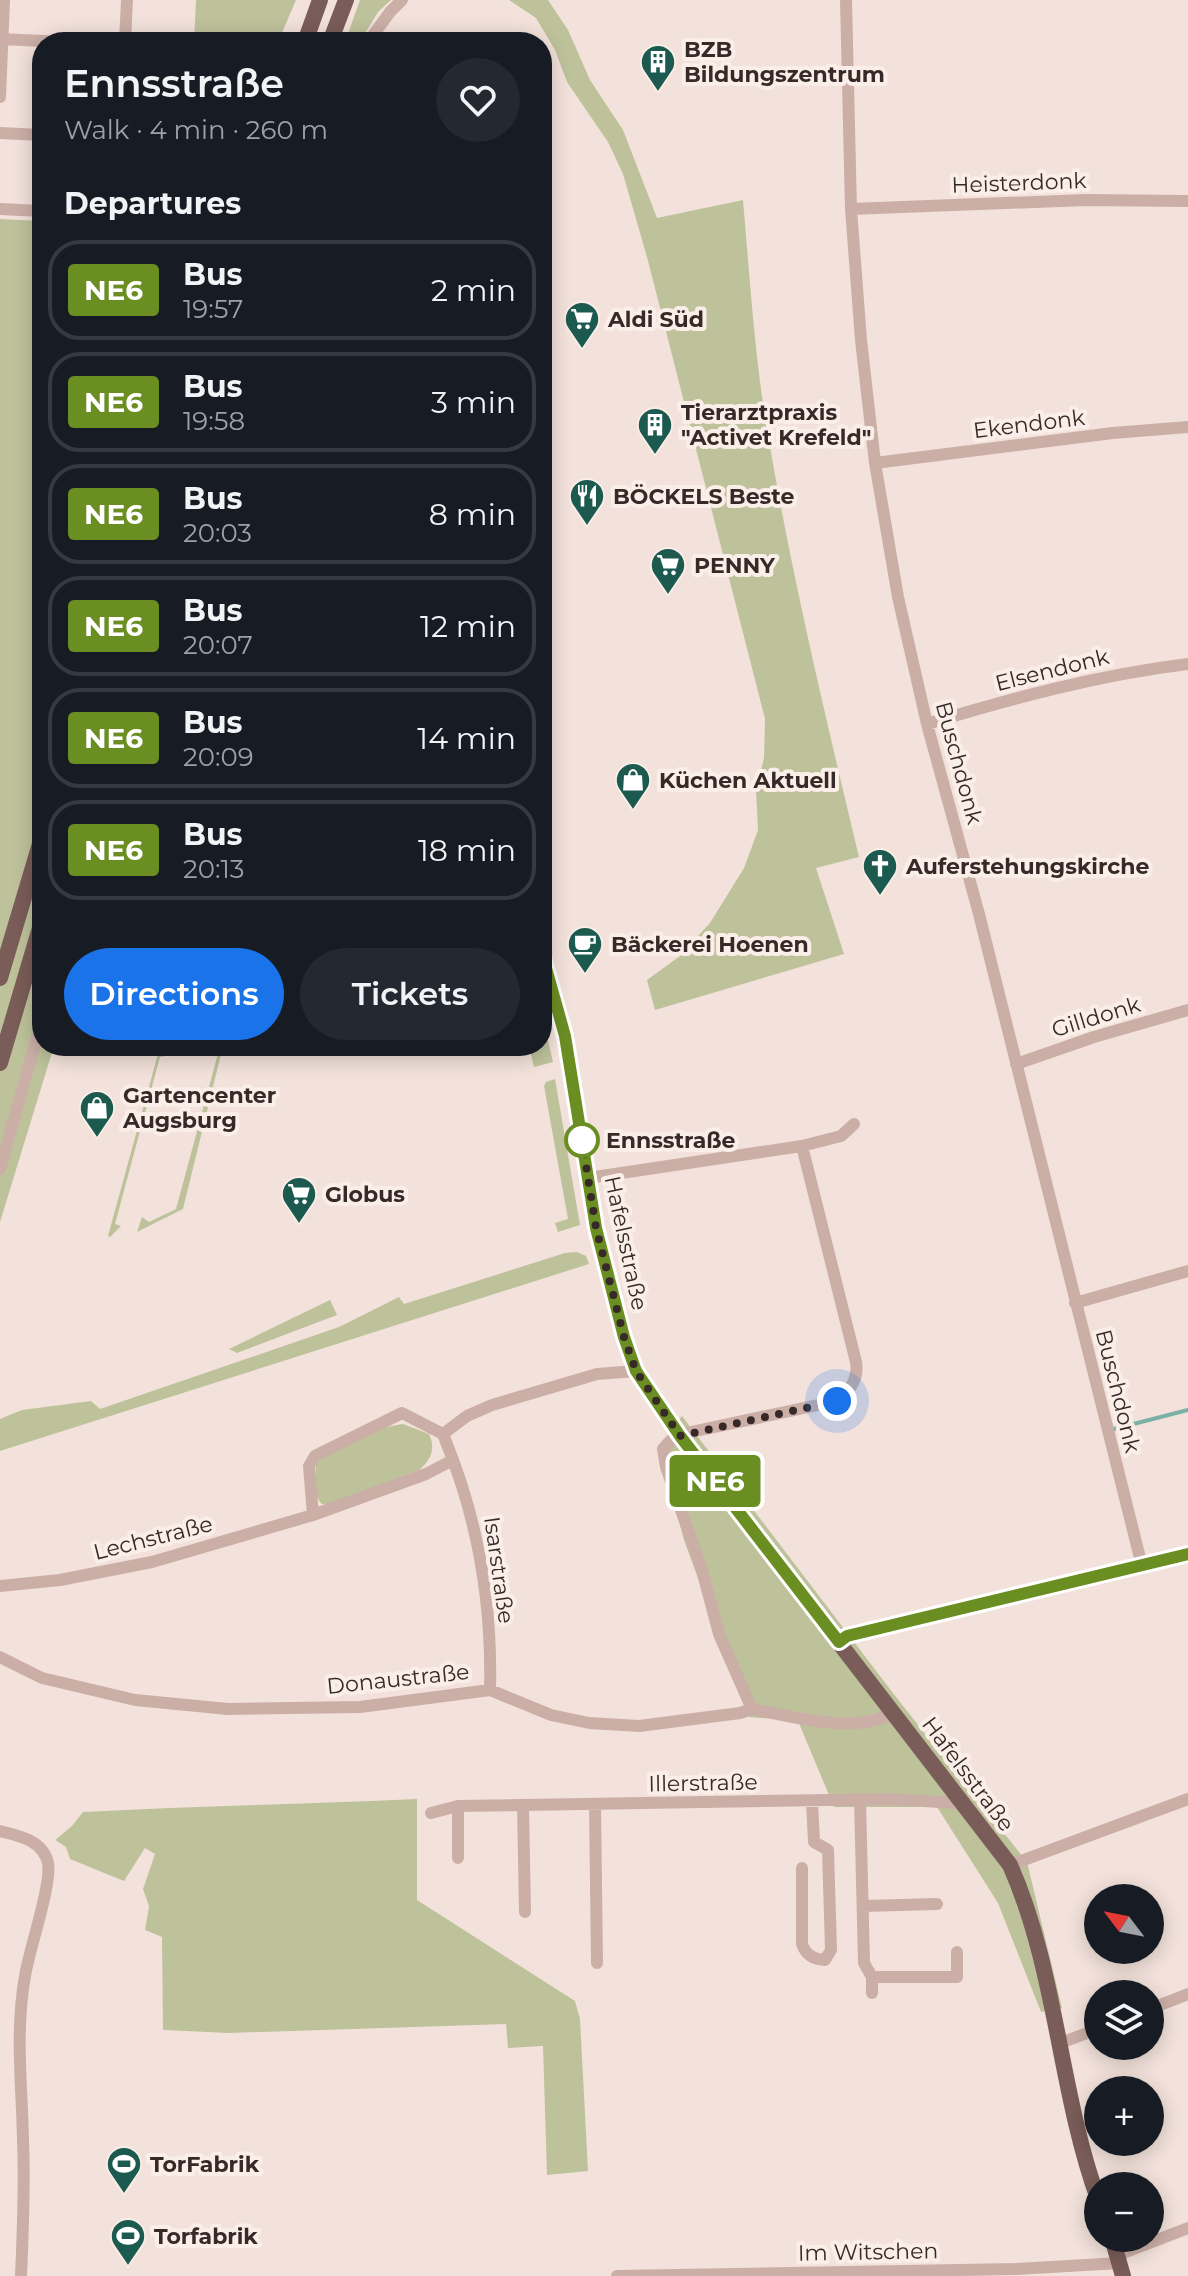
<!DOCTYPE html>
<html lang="en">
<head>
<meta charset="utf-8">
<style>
  body { margin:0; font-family:Montserrat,sans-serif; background:#242831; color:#f1f3f6; height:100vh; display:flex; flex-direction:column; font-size:30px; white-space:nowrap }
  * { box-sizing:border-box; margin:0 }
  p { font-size:26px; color:#9ea1a6 }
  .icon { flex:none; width:44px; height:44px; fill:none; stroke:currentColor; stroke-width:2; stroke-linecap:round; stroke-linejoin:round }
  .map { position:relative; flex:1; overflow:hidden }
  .panel { position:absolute; left:32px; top:32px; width:520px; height:1024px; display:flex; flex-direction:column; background:#171b24; border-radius:32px; box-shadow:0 4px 20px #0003 }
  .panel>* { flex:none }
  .badge { padding:0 16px; border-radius:6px; font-size:28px; line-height:52px }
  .needle { width:52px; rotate:302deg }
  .fabs { position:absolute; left:1084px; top:1884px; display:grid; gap:16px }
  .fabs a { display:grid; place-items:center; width:80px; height:80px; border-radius:50%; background:#171b24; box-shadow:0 4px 20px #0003; font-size:40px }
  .you { position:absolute; width:40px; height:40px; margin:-20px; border:6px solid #fff; border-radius:50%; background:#1a73e8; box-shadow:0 0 0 12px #1a73e833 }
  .map>.badge { position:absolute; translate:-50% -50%; box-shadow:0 0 0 4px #fff }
  h2 { padding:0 32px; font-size:30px; line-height:72px }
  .round { display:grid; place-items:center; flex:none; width:84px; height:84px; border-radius:42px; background:#242831 }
  .overview { display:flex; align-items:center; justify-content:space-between; height:136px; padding:0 32px }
  h1 { font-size:38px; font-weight:600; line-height:60px }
  .cta { display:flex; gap:16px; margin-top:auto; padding:16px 32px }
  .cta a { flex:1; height:92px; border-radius:48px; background:#1a73e8; color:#fff; font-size:32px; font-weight:600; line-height:92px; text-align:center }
  .cta a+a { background:#242831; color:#f1f3f6 }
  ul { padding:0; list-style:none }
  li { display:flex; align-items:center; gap:24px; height:100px; margin:0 16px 12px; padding:0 16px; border:4px solid #363941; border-radius:32px }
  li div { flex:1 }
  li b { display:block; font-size:30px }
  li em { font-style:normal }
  li .badge { min-width:88px; font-weight:700; text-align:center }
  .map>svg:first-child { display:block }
  .green { fill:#bec29b }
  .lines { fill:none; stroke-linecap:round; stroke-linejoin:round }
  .stream { stroke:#7ab1a6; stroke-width:4 }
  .minor { stroke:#cbafa7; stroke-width:12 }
  .major { stroke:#7a5c58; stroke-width:16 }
  .line-casing { stroke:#fff; stroke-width:18 }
  .line { stroke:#6b8e23; stroke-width:12 }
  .walk { stroke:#372928; stroke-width:8; stroke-dasharray:0 14.4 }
  .stop-dot { fill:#fff; stroke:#6b8e23; stroke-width:4 }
  .labels { text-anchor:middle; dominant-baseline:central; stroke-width:8; stroke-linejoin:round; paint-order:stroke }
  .poi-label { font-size:22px; font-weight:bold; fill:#372928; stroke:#faeee8; text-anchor:start }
  .street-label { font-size:22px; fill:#372928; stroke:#faeee8 }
  .stop-label { font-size:22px; font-weight:bold; fill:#372928; stroke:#faeee8; text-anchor:start }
</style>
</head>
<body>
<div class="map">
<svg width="1188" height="2276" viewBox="0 0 1188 2276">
  <rect width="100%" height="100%" fill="#f3e2db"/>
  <path class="green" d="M196 0H296L278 42H194Z
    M360 0H391L378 12 360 42H345Z
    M509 0H548L568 30 590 80 623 130 657 218 743 200C750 280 755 362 769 441 793 581 826 719 859 857L816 868 844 954 655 1010 647 980 680 956 710 923 744 868 758 830 756 791 764 758 765 719 647 257 623 174 608 142 567 82 555 50 536 18Z
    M0 219 42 221V1046H54L0 1222Z
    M542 1014 553 1062 534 1067 529 1046H542Z
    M220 1046H223L183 1209 137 1232 142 1217 149 1222 176 1209Z
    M159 1050 170 1055 160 1057 115 1224 121 1226 110 1237 108 1236Z
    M555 1079 580 1225 558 1232 555 1223 568 1219 544 1086 546 1082Z
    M577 1252 586 1256 589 1264 0 1451V1419L22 1410 91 1401 100 1409 339 1327 399 1297 404 1304 565 1253Z
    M330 1300 337 1315 237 1353 229 1349Z
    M682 1416 896 1697 1027 1862 1062 2008 1041 2012 998 1903 937 1807H834L798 1721 749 1717 684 1540 659 1447Z
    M403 1424 429 1434C436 1449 431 1460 419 1470L329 1504H322C312 1494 316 1478 316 1464 333 1446 378 1427 403 1424Z
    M417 1799V1900L575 2001 580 2019 588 2171 547 2175 543 2046 508 2048 506 2024 229 2033 163 2030 162 1937 145 1930 149 1906 143 1889 155 1854 145 1848 124 1881 70 1859 66 1847 55 1840 72 1826 83 1812C194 1806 306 1804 417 1799Z"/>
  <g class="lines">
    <path class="stream" d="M1114 1429 1188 1410"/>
    <path class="minor" d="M846 0 851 209 861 340 875 463 898 597 927 724 979 914 1142 1566
      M0 39 65 42
      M125 42 127 0
      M368 42 390 12 402 0
      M0 97 4 0
      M0 133 42 135
      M0 209 42 211
      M851 209 1086 200 1188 201
      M875 463 1113 433 1188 427
      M927 724C1013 698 1098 675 1188 664
      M1016 1064 1094 1037 1188 1010
      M802 1146 841 1136 854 1124
      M0 1169 42 1019
      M588 1178 802 1146 856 1362C859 1379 850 1391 837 1401L691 1432 670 1441 663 1449 666 1467 702 1570 719 1634 752 1709
      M1075 1303 1188 1271
      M453 1460C480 1533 492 1611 490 1690
      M313 1515 309 1466 315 1456 402 1413 443 1434
      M0 1586 60 1580 152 1562 313 1515 426 1474 453 1460 443 1434 467 1416 492 1405 597 1374 636 1371
      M839 1642 847 1636 1188 1554
      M0 1657 42 1678 135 1700 228 1709 360 1707 490 1690 551 1715 589 1723 639 1726 740 1713 752 1709C791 1716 858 1736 892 1712
      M860 1800 864 1963 872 1977V1993
      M595 1804 597 1963
      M523 1805 525 1912
      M458 1806V1858
      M431 1813 458 1806 893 1799 955 1803 960 1800
      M0 1831C19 1836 43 1840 48 1863 52 1884 29 1950 25 1976 15 2032 22 2085 23 2141 25 2186 23 2231 21 2276
      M1010 1865 1188 1799
      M802 1868V1944C806 1955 813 1959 825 1960L831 1950 828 1850 814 1842 812 1802
      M863 1906 937 1904
      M872 1977H957V1952
      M1150 2009 1188 1994
      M1058 2044 1098 2029
      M1118 2255 1188 2228
      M617 2276 1015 2269 1120 2263"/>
    <path class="major" d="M305 42 320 0
      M330 42 346 0
      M542 954 565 1036 596 1228 624 1337 636 1371 680 1436 1010 1865C1057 1971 1059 2091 1098 2199
      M0 978 42 837
      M0 1063 42 921
      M1112 2238 1123 2276"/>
  </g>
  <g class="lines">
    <defs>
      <path id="line" d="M542 954 565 1036 596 1228 624 1337 636 1371 680 1436 839 1642 847 1636 1188 1554"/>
    </defs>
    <use href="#line" class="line-casing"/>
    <use href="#line" class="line"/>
    <path class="walk" d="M582 1140 596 1228 624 1337 636 1371 680 1436 837 1401"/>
  </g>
  <defs>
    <symbol id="building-pin" viewBox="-11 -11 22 30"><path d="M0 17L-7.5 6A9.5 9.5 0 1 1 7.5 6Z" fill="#1c5a50" stroke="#faeee8"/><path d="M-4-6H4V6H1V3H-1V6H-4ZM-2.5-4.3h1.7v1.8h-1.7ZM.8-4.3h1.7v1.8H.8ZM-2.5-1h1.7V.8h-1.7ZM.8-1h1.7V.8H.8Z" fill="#fff"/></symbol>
    <symbol id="supermarket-pin" viewBox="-11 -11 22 30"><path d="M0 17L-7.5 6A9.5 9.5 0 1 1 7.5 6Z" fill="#1c5a50" stroke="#faeee8"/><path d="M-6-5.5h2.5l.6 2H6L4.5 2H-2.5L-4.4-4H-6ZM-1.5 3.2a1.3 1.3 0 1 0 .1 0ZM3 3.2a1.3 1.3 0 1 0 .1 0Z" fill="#fff"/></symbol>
    <symbol id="restaurant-pin" viewBox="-11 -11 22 30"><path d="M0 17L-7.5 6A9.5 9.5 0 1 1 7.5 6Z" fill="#1c5a50" stroke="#faeee8"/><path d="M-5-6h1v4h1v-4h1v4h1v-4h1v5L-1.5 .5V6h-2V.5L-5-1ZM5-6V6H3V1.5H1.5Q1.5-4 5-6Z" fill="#fff"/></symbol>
    <symbol id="shop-pin" viewBox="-11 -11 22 30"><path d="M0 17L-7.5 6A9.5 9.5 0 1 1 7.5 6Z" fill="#1c5a50" stroke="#faeee8"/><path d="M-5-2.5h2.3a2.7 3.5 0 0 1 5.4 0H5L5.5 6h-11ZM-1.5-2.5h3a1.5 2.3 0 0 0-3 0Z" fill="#fff"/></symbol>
    <symbol id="church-pin" viewBox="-11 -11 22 30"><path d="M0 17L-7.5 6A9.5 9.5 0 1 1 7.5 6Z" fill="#1c5a50" stroke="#faeee8"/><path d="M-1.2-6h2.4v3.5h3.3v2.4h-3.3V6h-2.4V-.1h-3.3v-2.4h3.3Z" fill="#fff"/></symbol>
    <symbol id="cafe-pin" viewBox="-11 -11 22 30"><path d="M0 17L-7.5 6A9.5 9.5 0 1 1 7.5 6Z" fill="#1c5a50" stroke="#faeee8"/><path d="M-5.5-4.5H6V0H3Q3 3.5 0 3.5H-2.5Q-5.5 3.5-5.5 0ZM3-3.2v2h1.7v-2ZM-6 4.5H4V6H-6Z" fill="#fff"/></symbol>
    <symbol id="stadium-pin" viewBox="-11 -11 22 30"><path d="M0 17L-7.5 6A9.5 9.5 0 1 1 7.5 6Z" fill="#1c5a50" stroke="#faeee8"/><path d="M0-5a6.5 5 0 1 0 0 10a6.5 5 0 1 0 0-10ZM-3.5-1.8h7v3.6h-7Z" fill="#fff"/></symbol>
  </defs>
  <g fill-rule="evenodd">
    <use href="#building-pin" x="638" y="42" width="40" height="54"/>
    <use href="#supermarket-pin" x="562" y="299" width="40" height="54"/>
    <use href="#building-pin" x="635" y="405" width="40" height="54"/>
    <use href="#restaurant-pin" x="567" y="476" width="40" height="54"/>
    <use href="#supermarket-pin" x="648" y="545" width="40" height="54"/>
    <use href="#shop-pin" x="613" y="760" width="40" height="54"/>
    <use href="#church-pin" x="860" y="846" width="40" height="54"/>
    <use href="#cafe-pin" x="565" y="924" width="40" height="54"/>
    <use href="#shop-pin" x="77" y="1088" width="40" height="54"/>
    <use href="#supermarket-pin" x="279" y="1174" width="40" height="54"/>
    <use href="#stadium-pin" x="104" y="2144" width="40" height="54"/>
    <use href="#stadium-pin" x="108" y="2216" width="40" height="54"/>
  </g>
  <circle class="stop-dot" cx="582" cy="1140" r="16"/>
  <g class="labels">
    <g class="poi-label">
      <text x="684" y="49">BZB<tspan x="684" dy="25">Bildungszentrum</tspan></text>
      <text x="608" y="319">Aldi Süd</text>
      <text x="681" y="412">Tierarztpraxis<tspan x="681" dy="25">"Activet Krefeld"</tspan></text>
      <text x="613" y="496">BÖCKELS Beste</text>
      <text x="694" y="565">PENNY</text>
      <text x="659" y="780">Küchen Aktuell</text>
      <text x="906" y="866">Auferstehungskirche</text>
      <text x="611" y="944">Bäckerei Hoenen</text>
      <text x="123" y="1095">Gartencenter<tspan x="123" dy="25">Augsburg</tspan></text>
      <text x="325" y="1194">Globus</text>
      <text x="150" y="2164">TorFabrik</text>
      <text x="154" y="2236">Torfabrik</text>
    </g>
    <g class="street-label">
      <text transform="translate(1019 183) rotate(-2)">Heisterdonk</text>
      <text transform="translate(1029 424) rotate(-7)">Ekendonk</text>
      <text transform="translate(1052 670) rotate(-14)">Elsendonk</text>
      <text transform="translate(959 763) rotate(75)">Buschdonk</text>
      <text transform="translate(1096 1017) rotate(-17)">Gilldonk</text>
      <text transform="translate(626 1243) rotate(78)">Hafelsstraße</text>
      <text transform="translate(1118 1391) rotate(76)">Buschdonk</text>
      <text transform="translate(153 1538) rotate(-14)">Lechstraße</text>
      <text transform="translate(499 1570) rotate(82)">Isarstraße</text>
      <text transform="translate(398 1679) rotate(-6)">Donaustraße</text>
      <text transform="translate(968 1774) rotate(53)">Hafelsstraße</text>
      <text transform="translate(703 1783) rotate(-1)">Illerstraße</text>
      <text transform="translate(868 2252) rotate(-1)">Im Witschen</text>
    </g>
    <g class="stop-label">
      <text x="606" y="1140">Ennsstraße</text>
    </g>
  </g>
</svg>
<div class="fabs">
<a><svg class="needle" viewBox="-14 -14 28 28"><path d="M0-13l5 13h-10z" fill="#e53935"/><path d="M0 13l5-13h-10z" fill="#9ea1a6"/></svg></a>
<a><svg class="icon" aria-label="layers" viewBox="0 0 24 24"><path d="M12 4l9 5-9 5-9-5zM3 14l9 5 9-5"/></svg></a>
<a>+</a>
<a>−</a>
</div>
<div class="you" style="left:837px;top:1401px"></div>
<b class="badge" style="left:715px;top:1481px;background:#6b8e23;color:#fff">NE6</b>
<section class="panel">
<div class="overview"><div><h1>Ennsstraße</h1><p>Walk · 4 min · 260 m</p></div><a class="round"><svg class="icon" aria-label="heart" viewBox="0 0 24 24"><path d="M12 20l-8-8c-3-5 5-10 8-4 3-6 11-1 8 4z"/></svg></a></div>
<h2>Departures</h2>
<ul>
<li><span class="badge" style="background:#6b8e23;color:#fff">NE6</span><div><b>Bus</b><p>19:57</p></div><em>2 min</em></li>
<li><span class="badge" style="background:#6b8e23;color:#fff">NE6</span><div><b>Bus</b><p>19:58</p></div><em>3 min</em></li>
<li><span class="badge" style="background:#6b8e23;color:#fff">NE6</span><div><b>Bus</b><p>20:03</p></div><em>8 min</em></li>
<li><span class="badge" style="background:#6b8e23;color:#fff">NE6</span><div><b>Bus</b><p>20:07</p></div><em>12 min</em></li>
<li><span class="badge" style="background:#6b8e23;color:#fff">NE6</span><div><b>Bus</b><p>20:09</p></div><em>14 min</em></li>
<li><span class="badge" style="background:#6b8e23;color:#fff">NE6</span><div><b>Bus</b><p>20:13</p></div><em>18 min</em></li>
</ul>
<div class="cta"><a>Directions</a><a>Tickets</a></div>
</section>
</div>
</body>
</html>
